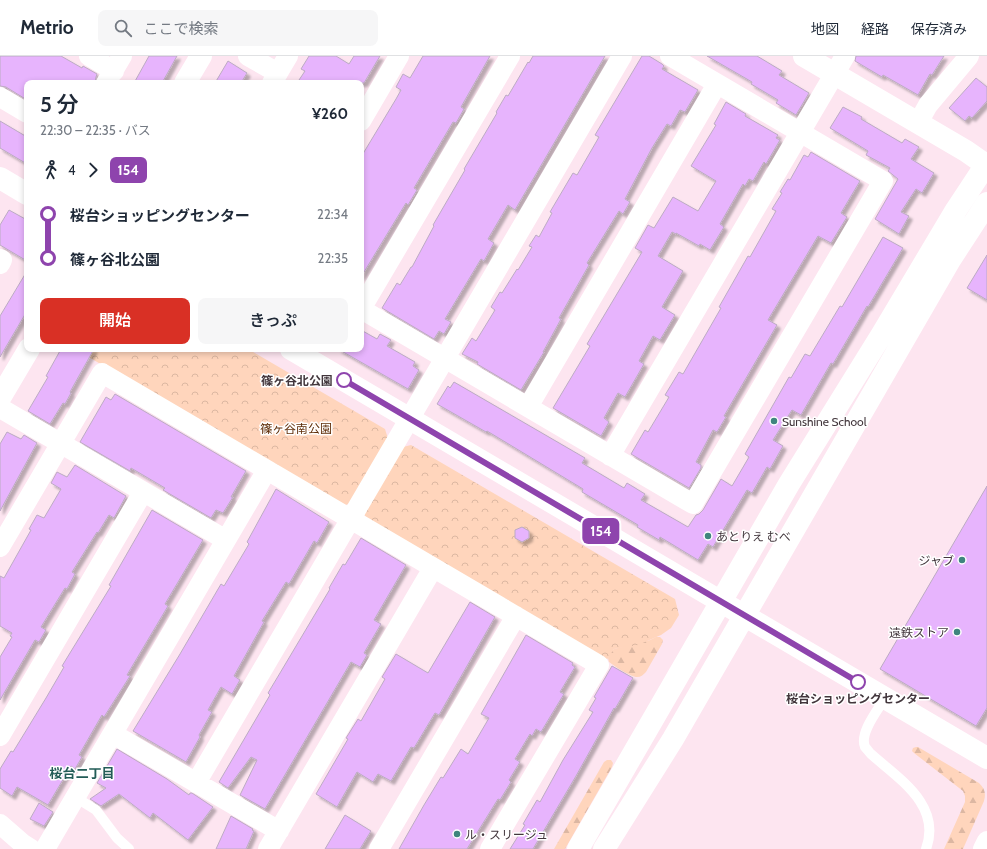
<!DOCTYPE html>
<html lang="ja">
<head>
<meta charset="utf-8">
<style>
  body { margin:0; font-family:Cabin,"Noto Sans JP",sans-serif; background:#f6f6f7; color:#1f2937; height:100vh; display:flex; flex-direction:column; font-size:15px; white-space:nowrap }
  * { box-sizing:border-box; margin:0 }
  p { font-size:13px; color:#747a83 }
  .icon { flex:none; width:22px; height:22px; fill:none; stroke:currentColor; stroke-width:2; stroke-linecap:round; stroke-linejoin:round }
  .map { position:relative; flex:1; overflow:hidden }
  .sheet { position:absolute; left:24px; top:24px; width:340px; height:272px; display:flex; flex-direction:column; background:#fff; border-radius:8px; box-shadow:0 2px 6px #0003 }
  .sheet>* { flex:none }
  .badge { padding:0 8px; border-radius:6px; font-size:14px; line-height:26px }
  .map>.badge { position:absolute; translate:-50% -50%; box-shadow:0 0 0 2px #fff }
  .legs { display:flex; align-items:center; gap:6px; height:44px; padding:0 16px; font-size:13px }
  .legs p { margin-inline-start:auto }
  .summary { display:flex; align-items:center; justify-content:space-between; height:68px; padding:0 16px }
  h1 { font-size:22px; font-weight:600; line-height:30px }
  .button { display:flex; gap:8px; margin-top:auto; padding:8px 16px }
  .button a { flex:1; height:46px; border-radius:8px; background:#d93025; color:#fff; font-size:16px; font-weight:600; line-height:46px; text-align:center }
  .button a+a { background:#f6f6f7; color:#1f2937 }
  ul { padding:0 16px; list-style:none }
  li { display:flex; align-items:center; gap:14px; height:44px; font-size:15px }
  li i { display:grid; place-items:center; width:6px; height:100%; margin:0 5px; background:currentColor }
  li i::after { content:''; width:10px; height:10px; margin:-5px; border:3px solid; border-radius:50%; background:#fff }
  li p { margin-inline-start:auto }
  li:first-child i { background:linear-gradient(#0000 50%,currentColor 0) }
  li:last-child i { background:linear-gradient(currentColor 50%,#0000 0) }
  header { display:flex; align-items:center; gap:24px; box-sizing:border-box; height:56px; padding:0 20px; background:#fff; border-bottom:1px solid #e0e1e3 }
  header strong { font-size:19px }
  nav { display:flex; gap:22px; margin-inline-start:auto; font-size:14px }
  .search { width:280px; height:36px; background:#f6f6f7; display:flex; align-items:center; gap:10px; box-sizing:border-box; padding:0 14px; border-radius:8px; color:#747a83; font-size:15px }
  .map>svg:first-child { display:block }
  .forest { fill:url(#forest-firs) }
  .park { fill:url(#park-crowns) }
  .building { fill:#e7b4fd; stroke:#bcabc3; filter:url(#shadow) }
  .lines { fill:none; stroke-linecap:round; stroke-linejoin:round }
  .service { stroke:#fff; stroke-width:10 }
  .minor { stroke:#fff; stroke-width:20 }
  .tertiary { stroke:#fff; stroke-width:22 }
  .line-1-casing { stroke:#fff; stroke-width:9 }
  .line-1 { stroke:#8e44ad; stroke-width:6 }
  .stop-1-dot { fill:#fff; stroke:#8e44ad; stroke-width:2 }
  .poi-dot { fill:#3f857e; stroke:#fff; stroke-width:1.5 }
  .labels { text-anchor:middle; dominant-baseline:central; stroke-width:3; stroke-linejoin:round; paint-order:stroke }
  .stop-label { font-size:12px; font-weight:bold; fill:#42363c; stroke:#fff; text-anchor:end }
  .poi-label { font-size:12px; fill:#42363c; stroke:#fff; text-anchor:start }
  .park-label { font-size:12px; fill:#602f0a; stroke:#fff }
  .neighbourhood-label { font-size:13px; font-weight:bold; fill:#235c57; stroke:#fff }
</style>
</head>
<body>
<header>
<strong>Metrio</strong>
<div class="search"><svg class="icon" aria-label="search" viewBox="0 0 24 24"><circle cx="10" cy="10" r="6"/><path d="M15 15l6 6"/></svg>ここで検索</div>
<nav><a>地図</a><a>経路</a><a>保存済み</a></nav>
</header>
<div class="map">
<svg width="987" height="793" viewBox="0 0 987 793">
  <defs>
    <pattern id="forest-firs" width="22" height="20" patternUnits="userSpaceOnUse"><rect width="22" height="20" fill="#ffd5bc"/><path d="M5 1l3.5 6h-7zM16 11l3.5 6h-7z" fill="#dcb7a2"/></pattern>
    <pattern id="park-crowns" width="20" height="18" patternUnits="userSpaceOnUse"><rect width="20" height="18" fill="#ffd5bc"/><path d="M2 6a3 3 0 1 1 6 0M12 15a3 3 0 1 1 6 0" fill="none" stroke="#dcb7a2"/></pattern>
    <filter id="shadow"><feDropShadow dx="3.5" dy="3.5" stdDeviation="1" flood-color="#0004"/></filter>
  </defs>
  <rect width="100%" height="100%" fill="#fde5f0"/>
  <path class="forest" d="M656 581H660L663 584 662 588 646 616C643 619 641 621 637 621 631 621 614 610 609 606L608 602 609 598 614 593 650 584Z
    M916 691H918L979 727C985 733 986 737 984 745L963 793H944L965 746V740L963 735 914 697 912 695 913 692Z
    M607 704H611L613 707 612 711 565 793H554L604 706Z"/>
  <path class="park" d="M75 293H248L385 373 389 386 352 447 342 450Z
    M411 389 675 543 679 559 671 572 661 579 638 589 614 593 606 605 366 464 363 453 399 392Z"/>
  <path class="building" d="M0 0H61L82 12 83 10 97 18 96 21 95 27H27V44L6 31 0 30Z
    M149 0H177L162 27H134Z
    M309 0H336L349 8 354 0H380L364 27H297L305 15 301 13Z
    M423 0H490L461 51 464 53 456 67 453 66 414 132 417 134 408 149 406 147 361 221V101L396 43 401 34 396 31 403 18 410 22Z
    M533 0H605L515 154 508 149 488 183 494 187 484 205 481 203 445 263 451 266 444 278 439 275 434 283 382 252 397 227 400 229 411 211H412L434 170 433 169 465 114 464 113 497 57 496 56 506 39 508 40 528 6 529 7Z
    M642 0H649L662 8 664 10 662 13 698 34 685 56 680 54 671 70 667 68 652 92 625 143 630 146 623 158 619 155 587 207 589 209 559 262 561 263 543 296H544L521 334 477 308 478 306 462 298 472 282 476 285 495 254 491 251 500 236 502 237 517 213 518 214 532 191 529 190 536 179 539 181 552 157 550 156 573 117 577 119 599 81 595 79Z
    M707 0H757L782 15 779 19 809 37 796 59 776 47 778 44 751 28 752 26Z
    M856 0H944L932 19 930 18 918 39 883 19 882 21 855 5Z
    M228 5 247 17 241 27H215Z
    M976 22 987 31V45L972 62 969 60 965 65 949 52Z
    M726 46 746 58 745 60 778 79 776 82 780 84 766 108 764 106 753 125 749 123 745 130 743 128 720 168 724 171 710 194 700 188 699 190 676 177V178L672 176 658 200 683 215 662 251 675 259 660 284 653 280 639 305 644 308 625 341 618 337 604 362 609 366 601 380 553 352 590 290 587 288 642 196 635 192 648 169 654 172 673 141 698 155 716 125 691 110 716 69 714 68Z
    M843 51 862 61 861 63 902 87 905 83 919 91 911 103 934 117 922 137 916 133 901 156 909 160 899 178 875 163 898 123 888 115 890 112 866 99 868 95 830 72Z
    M0 65 27 81V108L0 92Z
    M811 96 860 125 841 157 847 161 831 187 818 180 768 264 777 269 724 360 726 361 717 376 713 374 696 406 701 409V412L689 432 631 398 645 374 648 376 669 341 665 339 679 316 683 318 721 252 719 251 748 200 750 201 776 155 772 153 782 137 780 136 788 123 790 124 804 99 808 101Z
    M9 154 27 164V205L0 189V169Z
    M883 181 903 192 868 251 867 250 833 308 831 307 801 359 792 354 773 384 783 390 770 413 767 411 752 437 747 434 713 491 708 488 698 504 660 481 659 484 637 471 638 469 582 436 583 433 487 375 486 376 437 348 448 330 450 332 454 326 585 402 582 407 624 432 627 427 645 438 641 444 688 471 696 459 699 458 703 454 721 423 732 430 749 401 745 398 789 321 791 322 805 298 810 300 840 250 842 251Z
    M987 199V244L967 232Z
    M27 215V255L0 301V260Z
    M361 274 377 283 380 278 391 284 387 290 415 306 413 310 419 314 408 333 338 293H361Z
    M61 293H94L70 336 71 337 65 348 63 347 50 368 28 355 48 321 46 320Z
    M115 338 246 415 231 441H233L223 457 216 454 211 462 163 434 165 432 131 412 130 415 80 386 106 341 111 344Z
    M7 376 21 383 24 379 37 387 0 455V388Z
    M75 409 126 440 114 462 109 459 98 477 97 476 72 516 75 518 67 533 65 532 41 571 46 574 39 586 35 584 0 644V601L12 581 10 580 12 577 0 570V520L4 522 31 474 29 473 37 459 44 462 61 433 51 427 57 416 67 421Z
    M987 430V652L976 670 880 613Z
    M276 433 329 466 317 487 314 485 289 528 286 526 262 565 264 566 234 620 240 624 232 638 221 631 208 654 212 656 199 679 200 681 186 706 133 675 180 598 221 528 224 530 249 488 247 486Z
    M152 454 203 484 165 548 168 550 127 619 130 620 104 661 102 659 79 699 82 701 75 713 71 710 48 749 17 731 12 740 0 732V713L11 695 13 696 46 642 64 611 62 610 111 530 109 529Z
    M522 471 529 475V482L522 486 515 482V474Z
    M361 482 406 509 374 564 381 568 364 597 367 599 360 611 351 606 265 753 240 739 257 704 251 701 228 732 219 726 270 639 268 637 280 617 330 533 329 532 343 508 345 509Z
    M470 546 495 561 439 659 435 657 414 692 411 691 391 725 378 718 373 726 357 716 337 751 316 738 348 683 346 682 358 663 361 665 385 623 382 621 396 598 428 617Z
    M526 579 573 607 572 609 575 611 560 636 564 638 547 666 541 676 536 673 532 680 530 678 515 703 520 706 509 724 511 726 500 744 498 743 467 793H399L424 749 441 721 443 722 461 693 468 698 489 662 481 658Z
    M612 610 633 622 615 653 614 652 576 720 533 793H510L525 769 523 768 537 744 540 746 563 704 593 656 589 654 596 642 594 641Z
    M117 693 167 723 189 739 190 737H192L213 751 188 784 153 757 150 762 119 738 101 750 90 743 106 732 97 727Z
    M39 747 53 756 44 770 30 763Z
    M345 759 371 775 360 793H325Z
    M231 760 253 773 252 774 254 775 246 793H216Z"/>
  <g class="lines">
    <path class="service" d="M885 642C878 654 859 677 865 691 867 693 869 696 871 698 899 723 942 749 926 793
      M75 741 96 754 117 782 129 793"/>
    <path class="minor" d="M89 0 114 15
      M248 0 278 17
      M106 27 122 0
      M272 27 288 0
      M0 41 27 57
      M361 65 399 0
      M918 67 928 49 969 0
      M0 203 2 204 0 208
      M361 253 693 448 883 125 670 0
      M361 253 510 0
      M528 351 717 28
      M0 352 226 484
      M610 400 845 0
      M0 491 102 317 599 609 490 793
      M113 678 279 775
      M0 680 143 436
      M196 727 622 0
      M0 768 23 788 31 793
      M45 793 267 414
      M268 793 433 512
      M379 793 516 560
      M983 793 987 785"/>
    <path class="tertiary" d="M804 0 966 95 986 109
      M185 27 201 0
      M0 122 27 138
      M291 293 987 702
      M0 342 29 293
      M578 793 789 428 882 278 956 154 987 107
      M604 793 673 683 950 204 987 147"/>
  </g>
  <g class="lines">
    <defs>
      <path id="line-1" d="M344 324 858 626"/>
    </defs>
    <use href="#line-1" class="line-1-casing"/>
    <use href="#line-1" class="line-1"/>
  </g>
  <g class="stop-1-dot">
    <circle cx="344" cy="324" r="7"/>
    <circle cx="858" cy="626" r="7"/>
  </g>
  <g class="poi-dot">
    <circle cx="774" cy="365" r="4"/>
    <circle cx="708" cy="480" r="4"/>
    <circle cx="962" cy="504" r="4"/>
    <circle cx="957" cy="576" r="4"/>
    <circle cx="457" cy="778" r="4"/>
  </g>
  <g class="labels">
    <g class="stop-label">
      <text x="333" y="324">篠ヶ谷北公園</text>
      <text x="858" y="642" text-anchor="middle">桜台ショッピングセンター</text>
    </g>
    <g class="poi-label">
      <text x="782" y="365">Sunshine School</text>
      <text x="716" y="480">あとりえ むべ</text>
      <text x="954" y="504" text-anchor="end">ジャブ</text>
      <text x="949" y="576" text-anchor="end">遠鉄ストア</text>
      <text x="465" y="778">ル・スリージュ</text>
    </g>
    <g class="park-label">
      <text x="296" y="372">篠ヶ谷南公園</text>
    </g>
    <g class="neighbourhood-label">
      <text x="82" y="717">桜台二丁目</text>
    </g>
  </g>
</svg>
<b class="badge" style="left:601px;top:475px;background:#8e44ad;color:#fff">154</b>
<section class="sheet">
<div class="summary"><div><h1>5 分</h1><p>22:30 – 22:35 · バス</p></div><b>¥260</b></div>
<div class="legs"><svg class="icon" aria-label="walk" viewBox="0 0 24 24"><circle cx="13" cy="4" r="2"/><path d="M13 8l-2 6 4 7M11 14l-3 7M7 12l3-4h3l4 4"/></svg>4<svg class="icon" aria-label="forward" viewBox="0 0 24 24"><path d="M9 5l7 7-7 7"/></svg><b class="badge" style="background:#8e44ad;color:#fff">154</b></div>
<ul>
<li><i style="color:#8e44ad"></i><b>桜台ショッピングセンター</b><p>22:34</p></li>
<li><i style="color:#8e44ad"></i><b>篠ヶ谷北公園</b><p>22:35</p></li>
</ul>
<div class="button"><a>開始</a><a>きっぷ</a></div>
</section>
</div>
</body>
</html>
